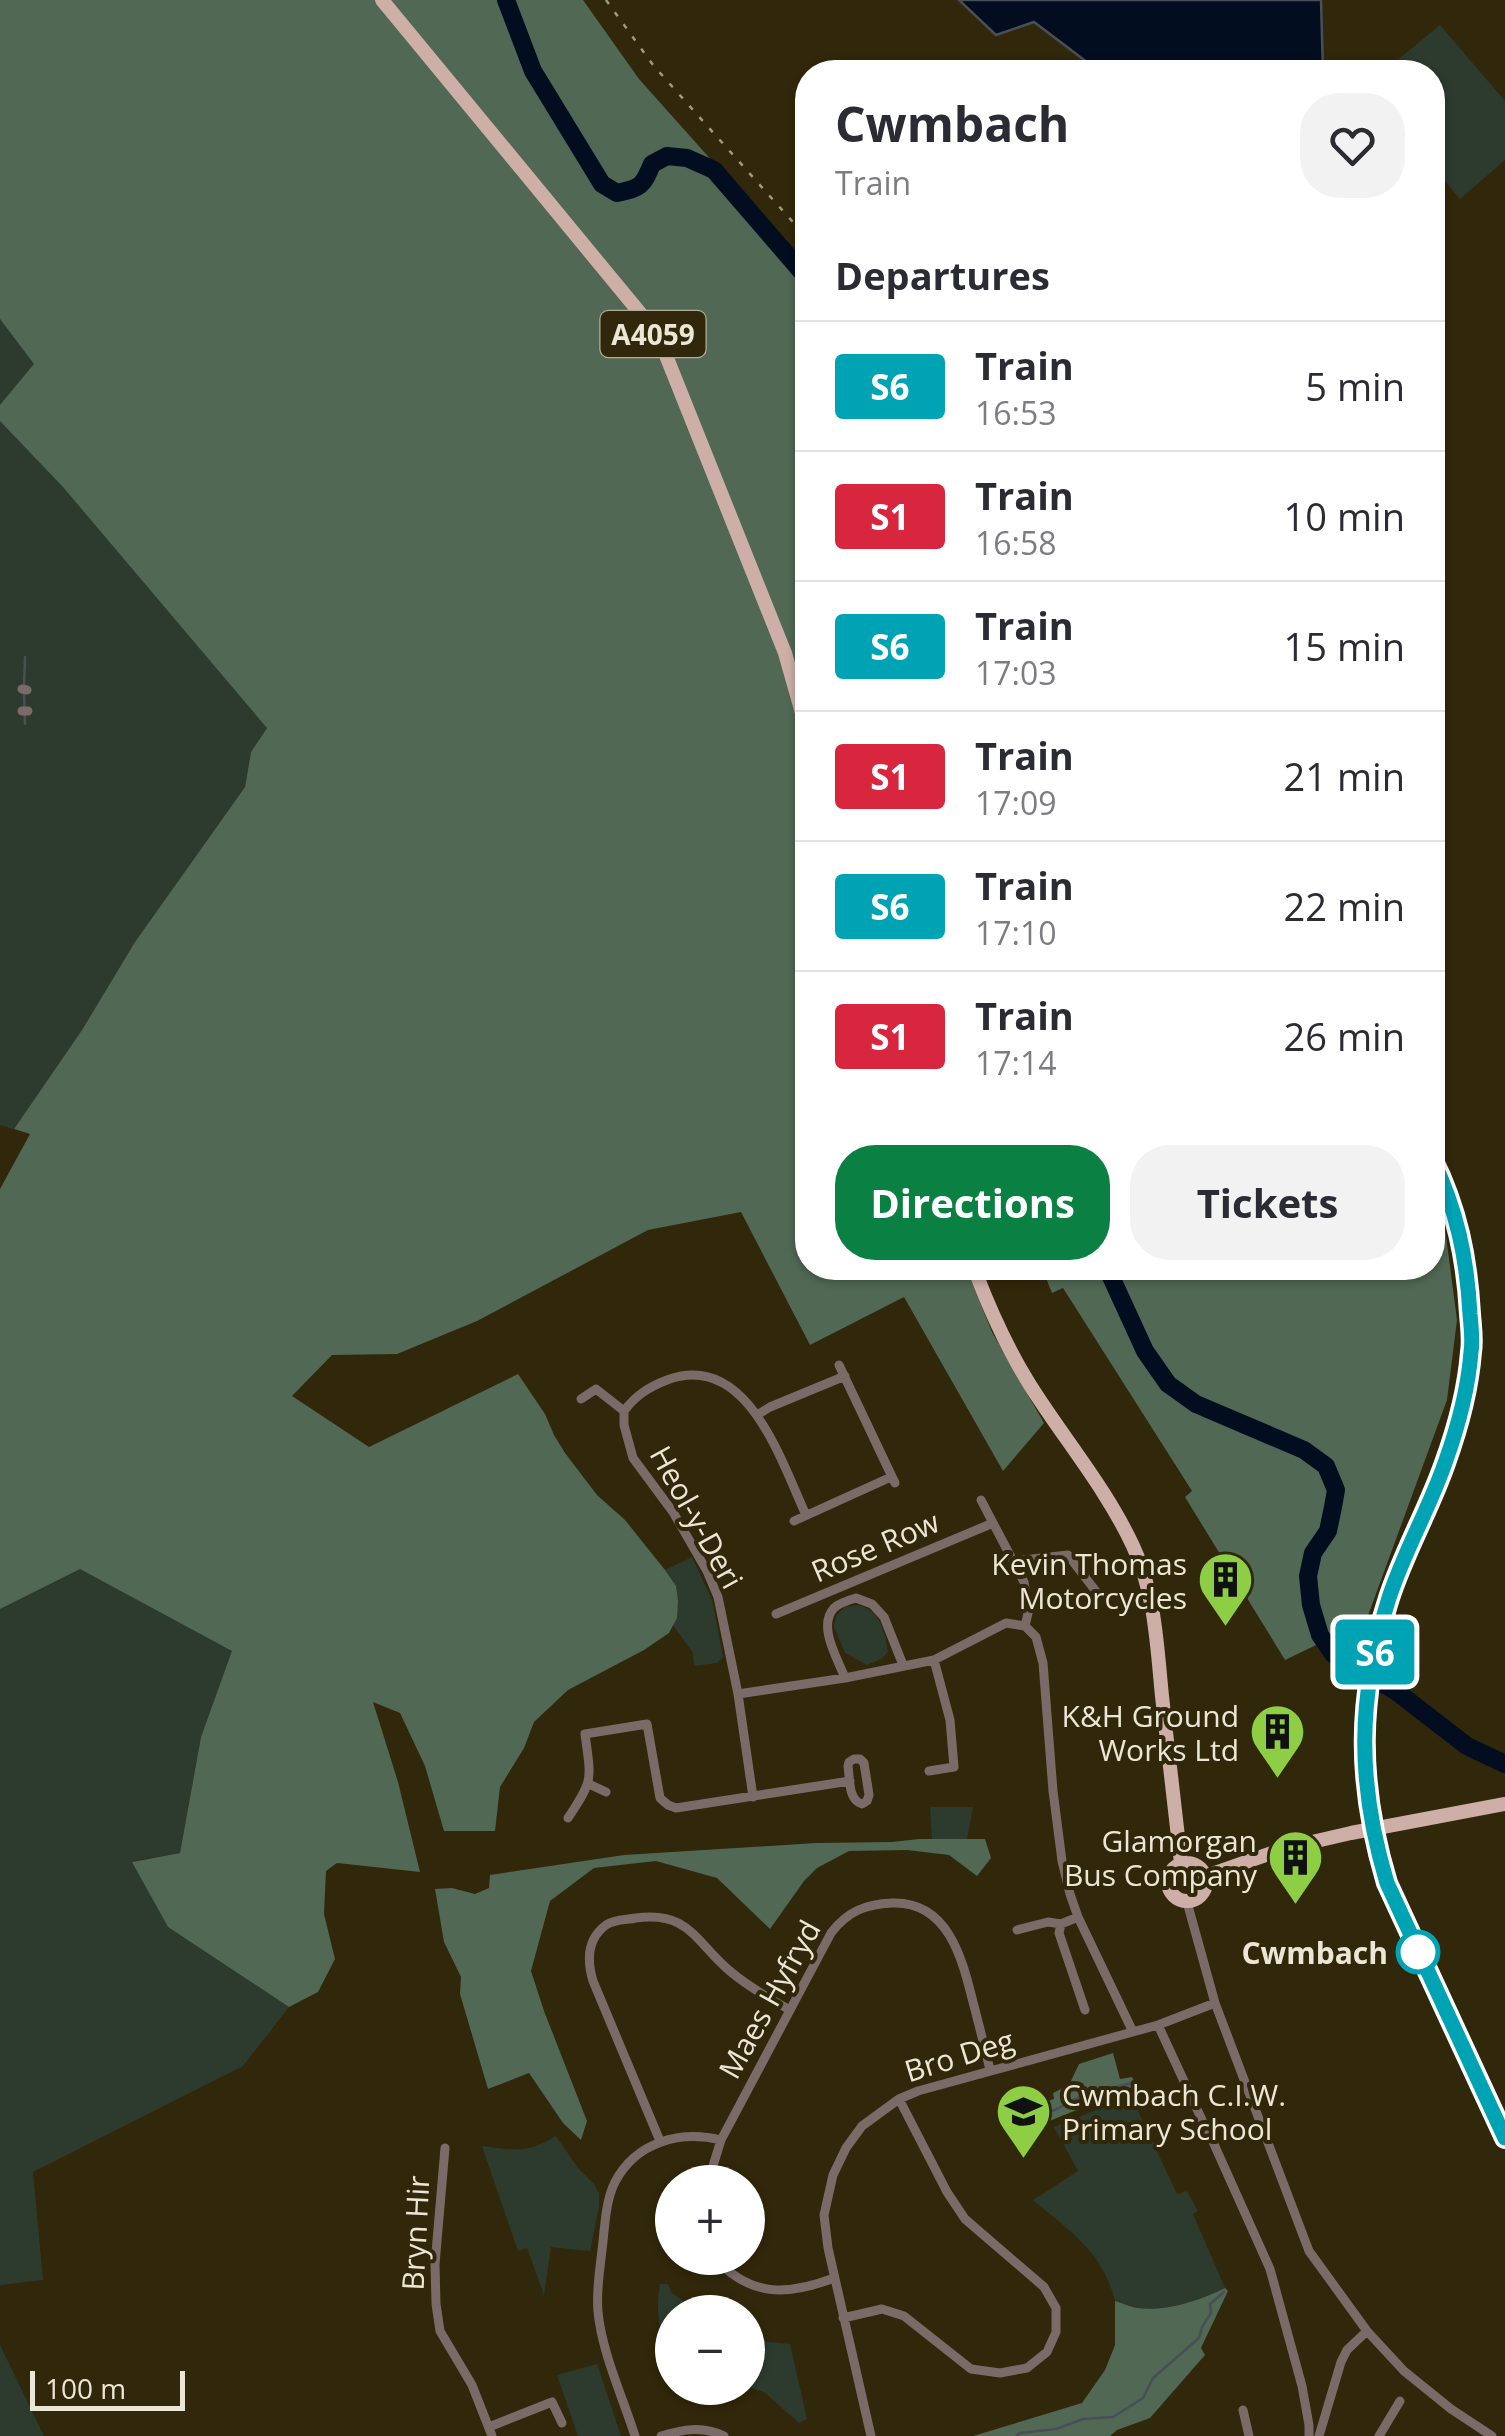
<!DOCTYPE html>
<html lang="en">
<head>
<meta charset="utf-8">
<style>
  body { margin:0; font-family:"Open Sans",sans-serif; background:#f2f2f3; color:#2b2b33; height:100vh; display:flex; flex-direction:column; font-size:38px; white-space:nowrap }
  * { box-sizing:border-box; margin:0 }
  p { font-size:32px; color:#7c7c81 }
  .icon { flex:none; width:55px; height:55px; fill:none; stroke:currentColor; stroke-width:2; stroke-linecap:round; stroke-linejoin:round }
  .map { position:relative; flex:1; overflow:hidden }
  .drawer { position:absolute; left:795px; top:60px; width:650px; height:1220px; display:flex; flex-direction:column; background:#fff; border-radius:40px; box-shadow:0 2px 8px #0004 }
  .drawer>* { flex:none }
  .badge { padding:0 20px; border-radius:8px; font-size:35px; line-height:65px }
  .controls { position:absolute; left:655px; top:2165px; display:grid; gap:20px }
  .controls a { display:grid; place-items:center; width:110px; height:110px; border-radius:50%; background:#fff; box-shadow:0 2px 8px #0004; font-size:50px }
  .scale { position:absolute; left:30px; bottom:25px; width:155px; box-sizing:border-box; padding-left:10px; border:5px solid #ece6d5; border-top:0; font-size:28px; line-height:35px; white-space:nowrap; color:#ece6d5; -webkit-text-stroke:8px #31270a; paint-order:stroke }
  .map>.badge { position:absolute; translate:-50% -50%; box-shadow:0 0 0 5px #fff }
  h2 { padding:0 40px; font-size:38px; line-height:90px }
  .round { display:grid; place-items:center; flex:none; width:105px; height:105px; border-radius:40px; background:#f2f2f3 }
  .head { display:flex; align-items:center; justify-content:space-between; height:170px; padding:0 40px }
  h1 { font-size:48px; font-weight:700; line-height:75px }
  .action { display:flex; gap:20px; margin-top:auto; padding:20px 40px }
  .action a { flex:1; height:115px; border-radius:40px; background:#0b8043; color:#fff; font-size:40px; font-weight:700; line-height:115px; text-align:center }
  .action a+a { background:#f2f2f3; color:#2b2b33 }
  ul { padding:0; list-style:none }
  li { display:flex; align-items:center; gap:30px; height:130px; padding:0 40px; border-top:2px solid #e1e1e2 }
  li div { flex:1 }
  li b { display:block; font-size:38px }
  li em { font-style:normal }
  li .badge { min-width:110px; font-weight:700; text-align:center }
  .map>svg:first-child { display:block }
  .green { fill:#2d3b2f }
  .forest { fill:#506854 }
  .water { fill:#020e20; stroke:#484f56; stroke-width:2.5 }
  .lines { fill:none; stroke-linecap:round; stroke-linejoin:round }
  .stream { stroke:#484f56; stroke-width:2.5 }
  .river { stroke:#020e20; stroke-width:18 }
  .street { stroke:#7a6b68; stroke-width:9 }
  .primary { stroke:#cdafa7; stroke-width:14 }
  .rail { stroke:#a19983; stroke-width:2.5; stroke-dasharray:5 10; stroke-linecap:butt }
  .line-casing { stroke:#fff; stroke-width:22 }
  .line { stroke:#00a3b4; stroke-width:15 }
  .stop-dot { fill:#fff; stroke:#00a3b4; stroke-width:5 }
  .labels { text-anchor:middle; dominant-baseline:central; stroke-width:8; stroke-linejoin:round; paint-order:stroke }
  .shield { fill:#31270a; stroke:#b4ad98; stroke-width:2.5 }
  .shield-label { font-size:28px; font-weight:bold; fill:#ece6d5 }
  .street-label { font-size:30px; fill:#ece6d5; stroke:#31270a }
  .poi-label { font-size:30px; fill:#ece6d5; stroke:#31270a; text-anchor:end }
  .stop-label { font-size:30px; font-weight:bold; fill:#ece6d5; stroke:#31270a; text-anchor:end }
</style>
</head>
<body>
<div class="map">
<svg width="1505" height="2436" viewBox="0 0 1505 2436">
  <rect width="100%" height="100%" fill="#31270a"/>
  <path class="green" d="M1440 25 1505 101V160L1460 199 1433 167 1432 72H1383Z
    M0 319 251 645 267 728 251 752 245 787 135 942 82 1030 14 1129 0 1125Z
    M692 1557 712 1600 723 1657 717 1663 694 1666 693 1653 673 1625C682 1605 676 1587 665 1570Z
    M80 1568 233 1651 201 1737 180 1853 133 1861 168 1927 289 2007 243 2066 33 2172 43 2280 0 2285V1609Z
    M858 1605C880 1610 885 1632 888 1652L881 1659 867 1665 845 1653 834 1627 836 1616 844 1607Z
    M930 1807H973L967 1839H932Z
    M1131 2096 1177 2194 1187 2191 1198 2211 1193 2214 1225 2288C1200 2300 1167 2312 1138 2308 1130 2307 1122 2303 1115 2301 1103 2252 1070 2231 1033 2200L1078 2171 1054 2127Z
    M556 2136 578 2168 594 2184 599 2193V2207L590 2251 551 2247 544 2295 527 2248 518 2251 482 2146C515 2150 527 2154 556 2136Z
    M660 2284H668L671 2292 698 2312H672V2367C662 2333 654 2319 660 2284Z
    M748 2340 790 2344 807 2419 799 2423 764 2392 748 2387Z
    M0 2345 44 2436H0Z
    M597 2364 621 2436H578L557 2375Z"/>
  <path class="forest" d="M0 0H583L639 79 807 267 808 1268H966L992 1332 1044 1423 1003 1471 904 1297 810 1345 741 1212 648 1230 477 1321 397 1354 332 1355 292 1396 369 1447 518 1374 545 1414 554 1435 565 1453 597 1495 625 1520 665 1570 676 1586 678 1601 677 1618 669 1633 644 1650 568 1690 534 1722 524 1748 500 1787 495 1831H444L425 1766 400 1713 373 1702 398 1782 420 1872 337 1863 326 1871 324 1914 335 1959 318 1992 289 2007 168 1927 132 1862 180 1853 201 1737 232 1651 80 1569 0 1609V1189L30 1134 14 1129 82 1030 135 942 245 787 251 752 267 728 63 487 0 421V405L34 364 0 319Z
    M1433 1190 1442 1205 1457 1320 1447 1400 1366 1621 1285 1660 1185 1497 1192 1491 1063 1288 1052 1293 1042 1268H1432Z
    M919 1839H985L991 1858 977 1876 949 1855 907 1850 849 1851 817 1868 804 1881 770 1929 717 1878 656 1861 594 1868 550 1901 531 1971 544 2011 587 2121 581 2140 563 2123 529 2073 488 2089 460 1994 461 1977 444 1942 435 1889 452 1888 475 1894 489 1888 490 1875 624 1855 816 1843 892 1842Z
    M1113 2053 1120 2079 1132 2077 1136 2086 1047 2122 1029 2119 1013 2112 1054 2099 1053 2093 1069 2085 1079 2064Z
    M1225 2288 1228 2291 1201 2348 1205 2355 1150 2418 1117 2430 1110 2436H973L1082 2403 1105 2370 1115 2345V2301C1122 2303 1130 2307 1138 2308 1167 2312 1200 2300 1225 2288Z"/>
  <path class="water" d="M959 0H1321L1323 72H1100L1034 22 996 35Z"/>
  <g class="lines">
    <path class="stream" d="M24 685 25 657
      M24 693 25 724
      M1029 2114 1055 2110 1077 2098 1131 2083
      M1017 2436 1020 2433 1056 2429 1083 2419 1113 2417 1143 2398 1153 2378 1199 2338 1202 2327 1211 2313 1210 2304 1224 2292"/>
    <path class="river" d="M506 0 533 71 602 184 617 193C641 188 643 186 652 164L667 156 687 158 714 170 808 279
      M1107 1268 1145 1351 1168 1384 1196 1404 1304 1450 1326 1466 1336 1490 1333 1507 1328 1531 1313 1553 1308 1576 1311 1605 1320 1635 1333 1654 1397 1692 1467 1746 1505 1764"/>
    <path class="street" d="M22 689 27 690
      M22 711H28
      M839 1365 895 1483
      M581 1399 596 1389 624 1411
      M757 1415 770 1407 845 1376
      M981 1500 1024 1582 1029 1609 1025 1626 1036 1637 1043 1663 1053 1791 1062 1861 1070 1894 1078 1917 1133 2032
      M794 1521 891 1477
      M1013 1561 1068 1555 1098 1594
      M776 1614 993 1523
      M845 1678C838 1659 817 1626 834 1608 839 1603 849 1600 856 1598L872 1604 884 1617 903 1665
      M738 1694 845 1678 934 1660 1006 1623 1025 1626
      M854 1759H860L864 1763 869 1795 867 1801 862 1804C848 1800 850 1779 848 1766L849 1762Z
      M929 1771 954 1767 950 1720 934 1660
      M589 1784 606 1792
      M753 1797 738 1694 718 1597 707 1571 673 1512 633 1458 624 1425V1411C636 1395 649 1387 667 1380 747 1350 781 1461 806 1515
      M568 1818C594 1779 591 1780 585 1734L647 1724 660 1798 668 1805 676 1808 850 1781
      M1187 1902 1215 2003 1309 2251 1367 2331 1404 2371 1451 2409 1492 2436
      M1061 1924 1059 1933 1085 2010
      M1017 1930 1048 1922 1061 1924 1078 1917
      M1158 2025 1202 2120
      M1209 2133 1270 2269 1302 2386 1309 2425V2436
      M660 2141 593 1981C587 1961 587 1939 606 1925 615 1919 626 1920 636 1918 690 1911 695 1942 731 1972 749 1987 770 1999 790 2010
      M445 2148 435 2264 436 2304 440 2331 472 2385 492 2436
      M708 2182 721 2140 831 1933C847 1912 865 1904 892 1903 948 1901 962 1958 973 2002 979 2025 985 2048 990 2070
      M715 2258C750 2297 787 2296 834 2278
      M843 2318 882 2309 904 2316 971 2369 1000 2373 1027 2368 1047 2352 1056 2332V2308L1044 2287 965 2219 947 2192 899 2099
      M1243 2410 1249 2436
      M489 2427 552 2402 562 2423
      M635 2436C623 2398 601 2350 598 2311 596 2291 600 2269 602 2250 605 2227 605 2202 615 2182 636 2142 680 2130 721 2140
      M661 2436C683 2429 703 2426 724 2436
      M871 2436 828 2248 824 2215 833 2175 846 2148 862 2126 899 2099 918 2091 1158 2025 1215 2003
      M1319 2436 1341 2362 1347 2350 1367 2331
      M1379 2436 1400 2401"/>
    <path class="primary" d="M382 0 640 313 665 353 785 653 808 734
      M974 1268C989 1308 1007 1348 1030 1385 1064 1439 1106 1488 1133 1546 1155 1592 1157 1646 1162 1696 1168 1752 1175 1808 1181 1863
      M1168 1882a19 19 0 1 1 38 0a19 19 0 1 1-38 0Z
      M1206 1876 1286 1848 1351 1833 1505 1804"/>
    <path class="rail" d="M606 0 653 65 808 239
      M1432 1159C1438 1171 1445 1182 1449 1194 1463 1232 1475 1312 1471 1352 1468 1391 1458 1428 1445 1464 1428 1509 1404 1552 1389 1598 1357 1699 1356 1782 1387 1883L1505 2138"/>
  </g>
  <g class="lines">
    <defs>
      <path id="line" d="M1432 1159C1457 1209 1467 1259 1470 1314 1471 1327 1473 1340 1471 1352 1468 1390 1458 1427 1445 1463 1429 1509 1404 1552 1389 1598 1357 1698 1357 1783 1387 1883L1505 2138"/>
    </defs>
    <use href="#line" class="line-casing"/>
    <use href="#line" class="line"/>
  </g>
  <defs>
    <symbol id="building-pin" viewBox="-11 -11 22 30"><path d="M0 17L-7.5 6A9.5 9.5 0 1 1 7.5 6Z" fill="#8dce44" stroke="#31270a"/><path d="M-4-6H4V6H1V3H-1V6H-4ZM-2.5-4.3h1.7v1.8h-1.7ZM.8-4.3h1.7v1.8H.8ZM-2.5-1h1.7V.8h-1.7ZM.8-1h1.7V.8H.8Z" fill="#111"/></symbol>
    <symbol id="school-pin" viewBox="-11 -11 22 30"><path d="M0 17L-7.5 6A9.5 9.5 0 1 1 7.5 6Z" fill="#8dce44" stroke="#31270a"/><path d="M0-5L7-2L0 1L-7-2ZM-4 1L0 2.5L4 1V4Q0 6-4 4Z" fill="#111"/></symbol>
  </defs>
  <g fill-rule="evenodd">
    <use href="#building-pin" x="1194" y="1548" width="63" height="86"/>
    <use href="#building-pin" x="1246" y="1700" width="63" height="86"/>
    <use href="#building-pin" x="1264" y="1826" width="63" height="86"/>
    <use href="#school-pin" x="992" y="2080" width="63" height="86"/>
  </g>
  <circle class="stop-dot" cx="1418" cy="1952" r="20"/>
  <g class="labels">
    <rect class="shield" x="600.5" y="311" width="105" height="46" rx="8"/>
    <g class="shield-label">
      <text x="653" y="334">A4059</text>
    </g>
    <g class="street-label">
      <text transform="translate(697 1517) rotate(61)">Heol-y-Deri</text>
      <text transform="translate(875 1546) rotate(-23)">Rose Row</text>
      <text transform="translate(769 1999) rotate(-61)">Maes Hyfryd</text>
      <text transform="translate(959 2055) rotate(-17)">Bro Deg</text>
      <text transform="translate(415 2233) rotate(-87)">Bryn Hir</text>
    </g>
    <g class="poi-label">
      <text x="1187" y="1563">Kevin Thomas<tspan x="1187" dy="34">Motorcycles</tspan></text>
      <text x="1239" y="1715">K&amp;H Ground<tspan x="1239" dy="34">Works Ltd</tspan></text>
      <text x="1257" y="1840">Glamorgan<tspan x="1257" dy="34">Bus Company</tspan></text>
      <text x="1062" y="2094" text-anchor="start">Cwmbach C.I.W.<tspan x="1062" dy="34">Primary School</tspan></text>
    </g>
    <g class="stop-label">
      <text x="1388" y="1952">Cwmbach</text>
    </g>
  </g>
</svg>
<div class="controls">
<a>+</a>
<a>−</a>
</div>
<div class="scale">100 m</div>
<b class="badge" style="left:1375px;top:1652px;background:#00a3b4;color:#fff">S6</b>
<section class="drawer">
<div class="head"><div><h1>Cwmbach</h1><p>Train</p></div><a class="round"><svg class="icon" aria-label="heart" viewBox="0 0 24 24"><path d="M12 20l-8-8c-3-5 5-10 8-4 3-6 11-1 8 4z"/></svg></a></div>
<h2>Departures</h2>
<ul>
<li><span class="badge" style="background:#00a3b4;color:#fff">S6</span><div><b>Train</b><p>16:53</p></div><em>5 min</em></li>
<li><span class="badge" style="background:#d7263d;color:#fff">S1</span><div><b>Train</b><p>16:58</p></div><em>10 min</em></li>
<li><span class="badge" style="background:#00a3b4;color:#fff">S6</span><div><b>Train</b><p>17:03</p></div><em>15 min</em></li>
<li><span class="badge" style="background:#d7263d;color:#fff">S1</span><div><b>Train</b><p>17:09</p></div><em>21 min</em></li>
<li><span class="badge" style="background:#00a3b4;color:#fff">S6</span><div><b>Train</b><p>17:10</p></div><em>22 min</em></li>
<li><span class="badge" style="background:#d7263d;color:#fff">S1</span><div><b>Train</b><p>17:14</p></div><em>26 min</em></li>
</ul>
<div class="action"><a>Directions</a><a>Tickets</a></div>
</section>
</div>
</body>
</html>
